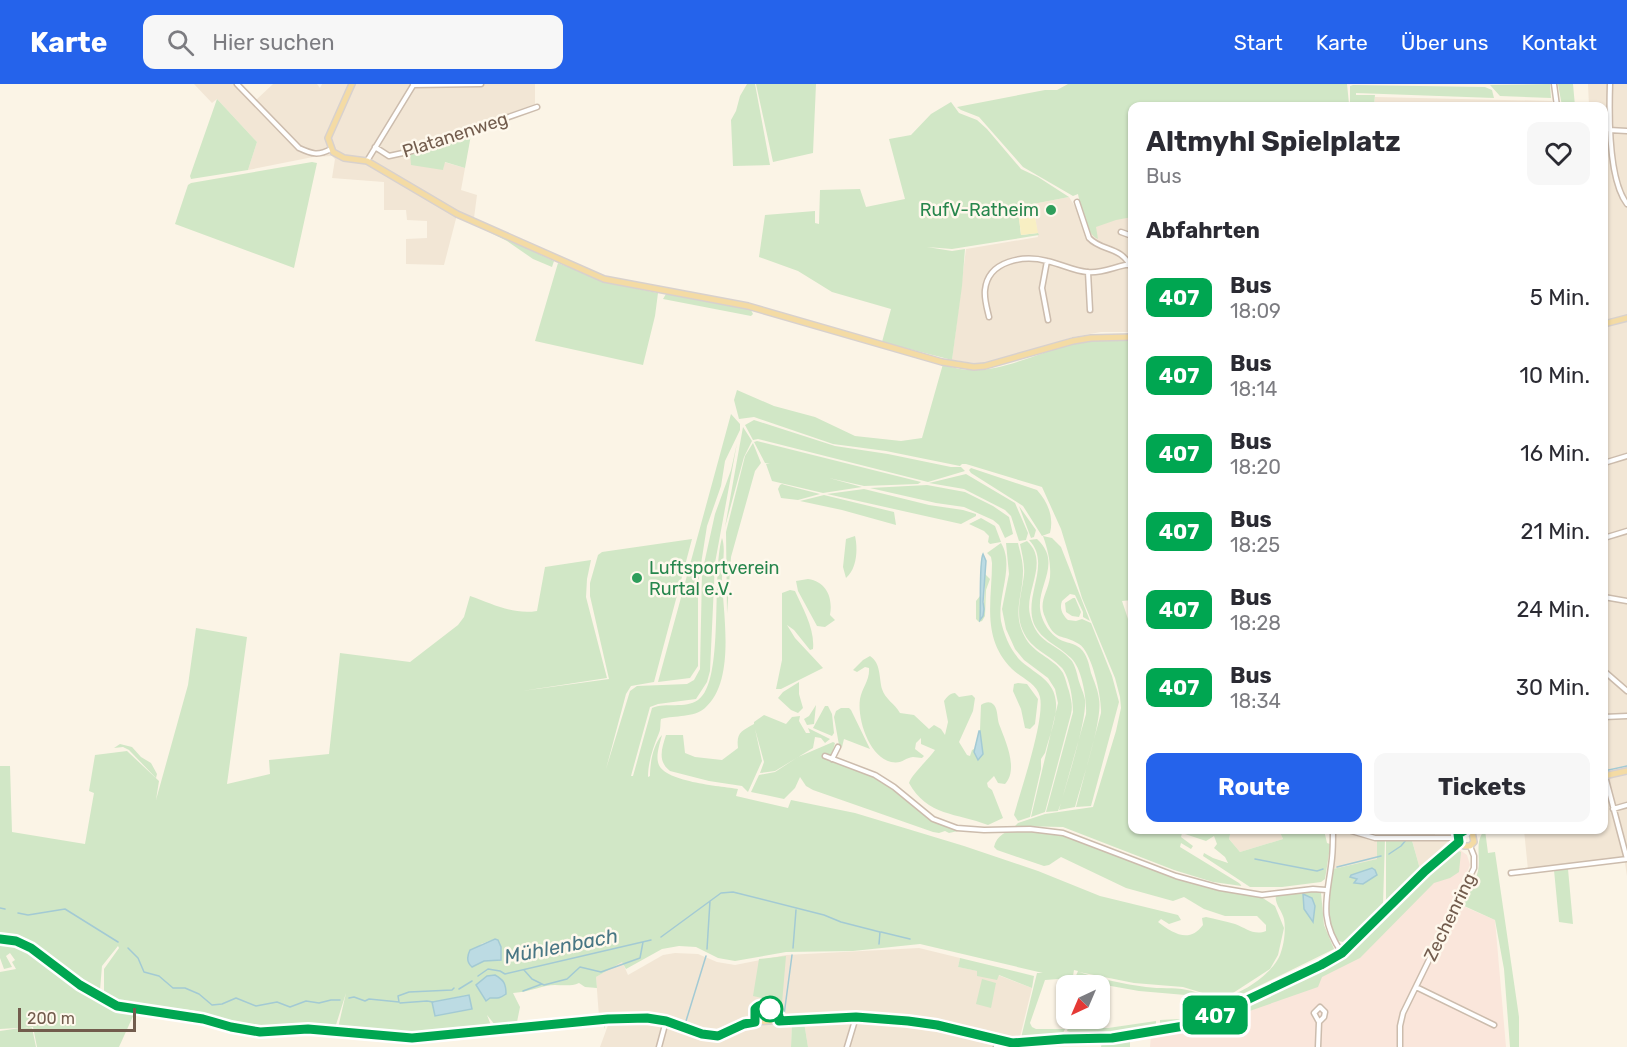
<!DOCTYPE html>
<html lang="de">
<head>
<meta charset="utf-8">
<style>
  body { margin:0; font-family:Rubik,sans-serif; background:#f7f7f7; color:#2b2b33; height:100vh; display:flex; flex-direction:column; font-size:22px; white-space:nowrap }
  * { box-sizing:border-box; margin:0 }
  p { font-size:20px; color:#7c7c81 }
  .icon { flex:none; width:33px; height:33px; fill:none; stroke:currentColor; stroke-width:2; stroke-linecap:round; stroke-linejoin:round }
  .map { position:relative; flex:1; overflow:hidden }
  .drawer { position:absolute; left:1128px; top:18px; width:480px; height:732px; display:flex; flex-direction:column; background:#fff; border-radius:12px; box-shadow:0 2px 4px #0004 }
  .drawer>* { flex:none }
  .badge { padding:0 12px; border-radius:9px; font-size:21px; line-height:39px }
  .needle { width:39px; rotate:224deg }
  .fabs { position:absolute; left:1056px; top:891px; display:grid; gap:12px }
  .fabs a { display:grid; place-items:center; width:54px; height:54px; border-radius:12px; background:#fff; box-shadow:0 2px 4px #0004; font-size:30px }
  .scale { position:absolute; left:18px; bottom:15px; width:118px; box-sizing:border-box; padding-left:6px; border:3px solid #725c4d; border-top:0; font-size:16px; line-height:21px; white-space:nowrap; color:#725c4d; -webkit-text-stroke:4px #fef8ec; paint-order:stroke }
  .map>.badge { position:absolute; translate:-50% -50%; box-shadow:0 0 0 3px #fff }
  h2 { padding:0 18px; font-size:22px; line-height:54px }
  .round { display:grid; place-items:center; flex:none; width:63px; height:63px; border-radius:12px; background:#f7f7f7 }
  .overview { display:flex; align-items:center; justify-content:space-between; height:102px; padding:0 18px }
  h1 { font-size:28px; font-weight:700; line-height:45px }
  .primary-button { display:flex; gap:12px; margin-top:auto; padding:12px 18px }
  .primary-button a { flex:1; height:69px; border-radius:12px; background:#2563eb; color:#fff; font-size:24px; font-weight:700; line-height:69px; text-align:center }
  .primary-button a+a { background:#f7f7f7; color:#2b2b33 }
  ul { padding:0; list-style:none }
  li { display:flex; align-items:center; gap:18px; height:78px; padding:0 18px }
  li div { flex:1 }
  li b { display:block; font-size:22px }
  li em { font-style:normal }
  li .badge { min-width:66px; font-weight:700; text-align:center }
  header { display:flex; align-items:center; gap:36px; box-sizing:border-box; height:84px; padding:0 30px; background:#2563eb; color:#fff }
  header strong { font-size:28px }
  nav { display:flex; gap:33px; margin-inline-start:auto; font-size:21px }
  .search { width:420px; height:54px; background:#f7f7f7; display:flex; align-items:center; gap:15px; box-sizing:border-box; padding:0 21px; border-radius:12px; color:#7c7c81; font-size:22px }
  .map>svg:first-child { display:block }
  .residential { fill:#f2e6d5 }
  .commercial { fill:#fae6db }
  .green { fill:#d1e7c6; fill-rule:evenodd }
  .sand { fill:#f8efc3 }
  .water { fill:#bcdbe3; stroke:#a3cad4; stroke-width:1.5 }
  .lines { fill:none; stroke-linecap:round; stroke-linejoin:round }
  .stream { stroke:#a3cad4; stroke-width:1.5 }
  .minor-casing { stroke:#ccbcad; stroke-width:7 }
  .major-casing { stroke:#d8d1cd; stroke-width:8 }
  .minor { stroke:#fff; stroke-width:4 }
  .major { stroke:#f4dba4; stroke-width:5 }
  .line-casing { stroke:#fff; stroke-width:14 }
  .line { stroke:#00a651; stroke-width:9 }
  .leisure-dot { fill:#2e9e5b; stroke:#fef8ec; stroke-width:2 }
  .stop-dot { fill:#fff; stroke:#00a651; stroke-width:3 }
  .labels { text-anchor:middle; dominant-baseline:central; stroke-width:5; stroke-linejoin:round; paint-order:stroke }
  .street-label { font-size:18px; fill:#725c4d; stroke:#fef8ec }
  .leisure-label { font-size:18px; fill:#27864d; stroke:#fef8ec; text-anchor:end }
  .water-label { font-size:20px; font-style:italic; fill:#487684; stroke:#fef8ec }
</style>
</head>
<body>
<header>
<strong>Karte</strong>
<div class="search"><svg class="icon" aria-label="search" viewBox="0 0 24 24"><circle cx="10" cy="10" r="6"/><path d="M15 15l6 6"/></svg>Hier suchen</div>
<nav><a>Start</a><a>Karte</a><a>Über uns</a><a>Kontakt</a></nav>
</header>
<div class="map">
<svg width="1627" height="963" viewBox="0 0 1627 963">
  <rect width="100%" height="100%" fill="#fbf4e6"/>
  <path class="residential" d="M194 0H240L256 16 273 0H317L320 4 322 0H535V20L410 65 443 86 444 78 465 84 461 106 477 111 474 134 458 127 444 181 406 180V155L427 154V137L407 136 406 126H384V98L332 94 335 75 332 72 313 73 248 86 257 58 217 15 212 19Z
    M1588 0H1627V369L1604 376V22H1589Z
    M1375 13 1552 17 1553 22H1374Z
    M1069 113 1086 140 1132 130V248H1101L1073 253 1011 273 982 280 952 276 966 165 1038 153 1033 120Z
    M1627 374V792L1624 773 1528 786 1524 746H1604V381Z
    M1231 746H1279L1283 755 1240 768 1229 755Z
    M1336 746H1350L1377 755V775L1333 785Z
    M1387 746H1435V751L1451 752V754L1420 785 1410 749H1387Z
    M919 864 960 874 958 883 978 887 977 892 998 891 1032 904 1018 961 1054 960 1053 963H808L804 938 792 939 791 963H600L611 933H599L596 893 622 877 628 891 663 871 675 869 698 870 717 878 735 881 786 871Z"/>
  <path class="commercial" d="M1460 766 1467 771 1470 781 1454 818 1495 836 1506 963H1150L1151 951 1183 944 1244 919 1338 876 1362 856 1436 782 1456 767Z"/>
  <path class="green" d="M747 0H755L770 81 733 82 731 36 736 27 740 12Z
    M756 0H816L813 69 773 78Z
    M1068 0H1347L1349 20 1347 22H1132V133L1116 136 1096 143 1098 155C1085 149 1081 124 1078 110L1073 112 1023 83 979 33 961 26 957 23 1045 6H1057Z
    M1550 0 1551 14 1500 12 1490 1H1486Z
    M1558 0H1573L1575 22H1562Z
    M1353 1 1485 3 1492 6 1494 14 1356 9V11H1375L1374 22H1350V2Z
    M217 15 257 58 248 86 191 95 190 92Z
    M951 18 959 29 977 36 987 45 1021 85 1038 93 1069 113 1033 120V122L1018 125 1021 151 1038 149 1039 151 952 165 927 163 952 167 965 165 962 202 952 276 882 258 891 225 832 208 798 187 759 173 765 131 815 127V139L819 140 820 106 860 105 866 123 905 115 889 55 911 51 931 30Z
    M471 51 465 84 445 78 443 86 411 81 410 69Z
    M312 78 317 79 294 184 175 140 188 101 191 99Z
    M465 136 554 177 552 183 533 175 507 157Z
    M558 179 609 199 658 209 655 232 643 281 535 257Z
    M666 210 746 224 751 226 753 230 751 232 663 215Z
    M1132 255V516L1122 517 1132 547V746H1231L1229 755 1240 768 1283 755 1279 746H1324L1327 759 1330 760V763L1325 795 1321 798 1282 803H1250L1203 772 1204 769 1213 774 1228 779 1225 773 1214 764 1217 760 1214 752 1206 757 1182 749 1181 753 1193 762 1191 765 1181 759 1180 763 1239 799 1242 802 1213 798 1174 786 1063 743 1015 742 1018 739 1045 730 1093 723 1116 647 1121 624 1120 613 1115 594 1082 514 1061 445 1042 403 966 380H962L960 382 886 367 833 360 754 333 739 335 734 316 737 306 774 322 815 333 855 352 901 357 922 354 943 280C987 299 1034 268 1077 259 1095 255 1114 256 1132 255Z
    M731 330 740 340V346L725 377 721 402 707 442 698 499V582L690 594 658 598Z
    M754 336 835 362 888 370 951 383H961L965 387 928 398 758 355 753 356 745 341Z
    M743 343 752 357 744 373 725 443Z
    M757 357 921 398 918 400 864 402 829 394 862 403 823 409 772 397 766 380H770L765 379 754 358Z
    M737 359 715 479 710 587 707 598 696 615 658 620 650 623 631 692H633L652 624C666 618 685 625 698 616 725 598 711 490 722 454 726 465 722 482 722 495 723 530 736 597 705 624 693 634 676 631 661 635 660 639 661 645 659 649 653 664 648 678 648 693L650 692C650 679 653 661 662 651 660 659 656 670 658 678 661 698 721 702 738 705L736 712 788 724 791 716 855 729 964 762 1038 787 1100 812 1178 831 1181 836 1169 840 1161 835 1158 838C1173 849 1189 860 1203 841L1202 834 1206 833C1215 835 1225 837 1235 840 1246 844 1254 852 1266 847V841L1257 832H1225L1204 825 1184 813 1173 817 1126 804 1061 773 1049 781 1044 782 997 766 994 763C1000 737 1045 743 1064 748L1166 787 1216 803 1255 809 1275 822 1284 844 1278 871 1270 885 1233 909 1209 911 1183 903 1134 899 1079 888C1100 895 1124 900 1146 903 1160 905 1173 903 1187 906 1199 908 1210 914 1223 913 1241 911 1273 889 1280 871 1284 861 1286 846 1284 835 1282 826 1274 820 1276 810L1280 807 1315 805 1321 809 1324 841 1334 865 1202 930 1181 937 1160 940V936L1180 935 1197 928V912L1139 907 1094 899 1075 894 1078 887 1074 886 1073 892H1069L1072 894 1045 896 1030 939 1032 943 1036 945H1065L1062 951 1021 954 1037 889H1043L920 860 853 867 786 868 735 877 718 874 696 863 679 862 662 865 626 885 622 878 596 893 597 904 585 903 579 899C568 904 557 899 546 902 534 905 525 908 513 909L520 923 517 938 495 941 487 931 492 944 434 947 408 951 338 944 346 909 335 944C308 942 279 948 252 945 230 942 211 929 190 926 162 923 128 927 104 912V885L119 864 118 862 102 882 100 906 58 879 33 859 17 854 0 853V682H10L12 748 85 760 94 709 89 707 95 671 127 667 159 697 156 716 188 601 196 544 247 553 227 700 270 690 269 676 329 670 340 569 410 578 458 541 464 533 470 512C493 520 513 531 537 527L545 483 591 476 587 495 586 513 607 594 522 607 609 595 590 512V499L598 471 602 468 692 455 654 598 631 602 626 610 606 685 630 607 637 602 687 600 694 596 700 585 702 489 715 430 731 386ZM495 855 499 877H484L472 883 481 860ZM468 911 435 932 432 918Z
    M753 359 761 379 755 387 731 473 727 530 726 448 745 372Z
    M971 384 1037 406C1048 418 1054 433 1050 449L1042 452 1023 422 971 389 969 386Z
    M966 390 1015 419 1028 449 1026 456 1019 457 1011 432 1005 426 964 405 929 399Z
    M782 400 785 401 820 410 798 416 781 414 778 405 780 401Z
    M927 401 965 408 993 422 1009 433 1013 450 1005 454 999 441 993 436 964 423 936 419 870 404Z
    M864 405 929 421 963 426 976 430V432L961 440 827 410Z
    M824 411 894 428 896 441 842 426 800 417Z
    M1019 422 1036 446 1034 453 1031 454Z
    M981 434 995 442 1001 458 990 460 988 458 989 452 984 447 969 440Z
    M855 452C858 465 857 485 846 494L843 483 846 455Z
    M1043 452 1052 454 1061 463 1090 537 1083 533V528L1075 511 1070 510 1062 517C1059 525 1063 531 1068 536L1076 537 1082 535 1091 539 1112 592 1119 618 1091 722 1076 723 1101 629C1102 614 1092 568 1079 560 1062 549 1055 559 1045 533 1038 518 1048 508 1050 493 1051 479 1048 466 1043 452Z
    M1037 455C1062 478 1038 500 1040 524 1041 538 1051 552 1063 557 1069 559 1075 560 1080 564 1087 570 1089 580 1091 589 1094 597 1098 606 1099 615 1103 636 1081 700 1075 723L1059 726 1086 630C1087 616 1082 584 1071 574 1058 561 1042 557 1034 540 1023 512 1052 480 1029 456Z
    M1027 457C1050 478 1024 507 1030 531 1037 561 1056 558 1072 577 1075 582 1077 589 1078 594 1080 602 1084 609 1085 616 1087 635 1067 698 1061 719L1058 727 1046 728 1073 628C1073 616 1070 594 1062 584 1047 568 1029 566 1021 542 1016 525 1022 508 1024 491 1025 481 1022 470 1020 460Z
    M1001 459C1015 482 997 512 1001 537 1004 551 1011 568 1022 578 1036 590 1055 597 1056 619 1057 635 1049 653 1045 669L1041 675V685L1030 733 1018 737 1014 731C1021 705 1045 636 1040 613 1037 599 1021 594 1012 585 981 554 992 516 992 479L991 473 987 469Z
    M1006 459H1018C1020 468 1023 477 1023 487 1023 513 1011 529 1026 555 1035 570 1056 576 1063 589 1066 595 1067 602 1069 607 1071 615 1073 622 1071 630L1045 728 1031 733 1058 619 1055 605 1048 594 1024 576 1015 565 1006 545 1002 525 1009 490Z
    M985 490 990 495 986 506 985 532 982 537 979 538 976 535V517L980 512V535C986 528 984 501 985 490Z
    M808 495C827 498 833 514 830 531L835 536 825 543 817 542 798 507 796 497Z
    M790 506 795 507C803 525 815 545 813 565L810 566 794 546 787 541 795 554 823 584 781 605H776L782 576V509Z
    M1073 514H1075L1081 528 1079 533 1072 532 1066 528 1065 519Z
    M870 572C881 579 879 594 882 605 885 615 895 620 900 629L914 631 929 645 934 641 941 645 945 651 948 638 944 617C947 613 950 609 955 609L959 613 972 611 975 614 973 627 959 658 967 671 970 672 972 666 976 664 980 646 981 621C986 618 990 617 994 621 998 626 997 634 999 640 1005 656 1019 685 1005 700L998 699 994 692 987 699 988 703 992 706 1003 734 988 741C957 729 927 732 909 699 912 690 928 676 935 666L921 660V654L916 659 915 665 924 672 922 674C919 674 916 673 913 673 904 674 903 680 891 678 869 673 857 635 860 615 862 604 870 596 869 584L865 583 857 588 853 586 863 576Z
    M799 598V610L803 624 798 629 791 626 778 614 783 608Z
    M1018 599 1027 600 1038 615 1035 640 1030 645 1025 644 1021 625 1013 607 1014 600Z
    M816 621 814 640 807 641 804 635 809 632Z
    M825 622H828L832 630 834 649 832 652 813 644Z
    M841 624H849L851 626 870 665 844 655 842 663 839 661 834 633 836 627Z
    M764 631 786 640 792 633 800 632 799 637 806 649H810L808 644 830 655 825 659 821 654 815 653 813 664 775 687 760 689 764 678 755 645 762 677 748 708 742 702 709 697 670 687C657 677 662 664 666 651H683L685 669 695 673 722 676 738 664C736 648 742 647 754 640V638Z
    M833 658 835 659 832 670H825L824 674 879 695 896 707 930 735 958 747 949 749 945 747 939 749 933 748 813 706 806 702 800 693 795 704 784 715 751 708 759 691 775 688 798 673Z
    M120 660 132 663 141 673 151 679 157 690 156 694 129 666 123 663 114 664Z
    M1485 746 1488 769 1495 768 1519 933V963H1510L1504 885 1495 836 1462 821C1468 810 1475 799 1478 787 1481 773 1474 757 1485 746Z
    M1411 753 1420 785 1386 819V754Z
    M1377 755H1385L1383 821 1343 858 1338 857C1321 834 1329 810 1333 785L1377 775Z
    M1456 766 1461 768 1459 788 1450 794 1434 799 1360 874 1322 893 1318 903 1241 930 1233 929 1309 893 1321 884 1333 882 1344 874Z
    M1568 785 1573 840 1559 838 1554 786Z
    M0 858C28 859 36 872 57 888 78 905 105 923 132 928L134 930 119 963H37L33 943 0 945V888L16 885 12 878 15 876 10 869 6 872 12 883 4 885 0 874Z
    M786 872 782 919 772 920 766 915 753 912 759 875Z
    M960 874 1034 892 1032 904 999 891 997 896 977 892V887L958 883Z
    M982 895 996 899 991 924 976 920Z
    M604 937 606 939 604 945V941H555L413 959 416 955 558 939Z
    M1156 937V941C1134 944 1085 955 1067 947L1068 944H1108Z
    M792 938H804L808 963H791Z
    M27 943 32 944 36 963H0V947Z
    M1130 954V963H1101L1102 958Z"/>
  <path class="sand" d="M1033 122 1038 149 1021 151 1018 125Z"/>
  <path class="water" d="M983 470 986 477 983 518 984 525 983 532 980 536C981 523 979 477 983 470Z
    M979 647H980L983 670 978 676 974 668Z
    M1372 784 1375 786 1377 791 1363 800 1354 799 1357 795 1350 793 1351 791Z
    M1303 810 1312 814 1315 822 1313 838 1304 825Z
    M495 855 498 856 501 863V876L484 877 472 883C466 878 467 872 470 866Z
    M495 891C504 896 506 900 506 910 499 915 497 914 490 914L486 917 476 901 487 892Z
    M469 911 472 925 435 932 432 918Z"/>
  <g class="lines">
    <path class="stream" d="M1604 687 1627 682
      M1436 748H1451
      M1389 770 1401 762 1406 756
      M1255 775 1317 787 1323 785
      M1337 783 1381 772
      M0 824 5 825
      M18 829 28 831 65 825 118 858
      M881 848 910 855
      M661 853 721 809 733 808 824 831 841 838 880 848 879 860
      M128 864 138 874 144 888 159 892 173 904H185L199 910 212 921 222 920 236 914 256 922 277 918 290 923 306 917 319 919 331 916H340
      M793 864 796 826
      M707 865 710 817
      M524 886 532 895 544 901 567 895 580 883 601 888 640 874 643 858
      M478 892 488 885 500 887 505 890 651 856
      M459 905 472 897
      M523 907 542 900
      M349 914 354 913 365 917 369 915 399 918 398 912 409 908 452 906 454 904
      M400 919 427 917 433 918
      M784 931 792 871
      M686 937 706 872"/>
    <defs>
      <path id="minor" d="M237 0 299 64C312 70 318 72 331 65
        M1554 0 1557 22
        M1610 0C1609 31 1608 95 1627 120
        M413 1 481 0
        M1609 46 1627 47
        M375 63 389 72 412 67 537 23
        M367 77 414 0
        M1077 118 1089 154C1102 168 1121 161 1132 185
        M1121 148 1132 152
        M1047 177 1042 204 1048 236
        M1088 188 1090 226
        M989 233C987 224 984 215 985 206 988 176 1024 171 1047 177 1061 180 1074 187 1087 188 1103 190 1117 181 1132 180
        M1604 379 1627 372
        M1604 454 1627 447
        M1604 513 1627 517
        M1604 587 1627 607
        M1604 633 1627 632
        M825 672 875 691 894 703 933 735 957 744 984 746 1030 745 1063 749 1176 792 1220 804 1262 811 1313 805 1326 806
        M832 675 838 663
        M1605 692 1627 775
        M1613 725 1627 721
        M1333 746C1333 755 1333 765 1332 774 1328 813 1317 833 1342 869
        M1348 746 1375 754H1458
        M1511 789 1627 775
        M1416 903 1494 941
        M1320 923 1325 928 1324 933 1319 938 1314 929Z
        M755 938V925C764 916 771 926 779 932V937
        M659 963 666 937
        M847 963 856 933
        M996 963 999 957
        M1318 963 1319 938
        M1400 963V942L1403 929 1474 784V772L1470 762"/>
      <path id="major" d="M352 0 328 54 333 68 344 74 367 77 457 130 604 195 748 222 942 278 974 283 985 282 1073 257 1091 254 1132 253
        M1604 240 1627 234
        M1604 692 1627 687
        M1465 746 1460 748C1456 754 1458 760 1464 762H1470L1474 758 1472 748
        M0 855 23 859 80 901 107 917 126 925 181 931 231 943 260 948 308 945 412 954 607 935 647 934 666 937 701 950 718 952 755 938 824 933H856L937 941 1012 959 1064 955 1112 954 1170 945 1204 936 1338 871 1352 860 1425 787 1459 758"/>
    </defs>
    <use href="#minor" class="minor-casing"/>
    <use href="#major" class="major-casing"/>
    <use href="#minor" class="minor"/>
    <use href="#major" class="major"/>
  </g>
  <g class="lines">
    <defs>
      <path id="line" d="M0 855 16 857 31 864 80 901 117 922 203 935 231 943 260 948 308 945 412 954 608 935 647 934 666 937 702 950 718 952 744 940 755 938V925C763 916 772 926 779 932V937L856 933 908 937 937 941 1012 959 1064 955 1112 954 1184 942 1213 932 1321 881 1342 869 1425 787 1459 758 1458 750 1465 746"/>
    </defs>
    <use href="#line" class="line-casing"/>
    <use href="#line" class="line"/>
  </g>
  <g class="leisure-dot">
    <circle cx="1051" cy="126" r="6"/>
    <circle cx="637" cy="494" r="6"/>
  </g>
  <circle class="stop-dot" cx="770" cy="925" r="12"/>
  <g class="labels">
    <g class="street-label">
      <text transform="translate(455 51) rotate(-18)">Platanenweg</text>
      <text transform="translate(1450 833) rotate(-64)">Zechenring</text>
    </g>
    <g class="leisure-label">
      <text x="1039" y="126">RufV-Ratheim</text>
      <text x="649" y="484" text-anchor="start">Luftsportverein<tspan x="649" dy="21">Rurtal e.V.</tspan></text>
    </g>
    <g class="water-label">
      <text transform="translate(561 862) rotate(-11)">Mühlenbach</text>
    </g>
  </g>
</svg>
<div class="fabs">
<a><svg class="needle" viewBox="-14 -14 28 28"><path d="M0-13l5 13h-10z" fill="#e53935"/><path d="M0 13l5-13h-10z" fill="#7c7c81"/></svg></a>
</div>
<div class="scale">200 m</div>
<b class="badge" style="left:1215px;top:931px;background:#00a651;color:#fff">407</b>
<section class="drawer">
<div class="overview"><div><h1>Altmyhl Spielplatz</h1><p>Bus</p></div><a class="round"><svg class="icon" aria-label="heart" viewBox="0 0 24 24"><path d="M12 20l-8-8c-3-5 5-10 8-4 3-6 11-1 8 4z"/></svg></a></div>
<h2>Abfahrten</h2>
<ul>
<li><span class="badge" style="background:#00a651;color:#fff">407</span><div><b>Bus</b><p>18:09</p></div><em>5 Min.</em></li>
<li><span class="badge" style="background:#00a651;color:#fff">407</span><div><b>Bus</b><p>18:14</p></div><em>10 Min.</em></li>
<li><span class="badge" style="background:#00a651;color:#fff">407</span><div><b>Bus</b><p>18:20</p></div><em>16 Min.</em></li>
<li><span class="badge" style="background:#00a651;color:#fff">407</span><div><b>Bus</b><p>18:25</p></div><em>21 Min.</em></li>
<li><span class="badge" style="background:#00a651;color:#fff">407</span><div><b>Bus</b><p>18:28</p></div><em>24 Min.</em></li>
<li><span class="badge" style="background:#00a651;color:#fff">407</span><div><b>Bus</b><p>18:34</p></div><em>30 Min.</em></li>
</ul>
<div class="primary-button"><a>Route</a><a>Tickets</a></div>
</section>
</div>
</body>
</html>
